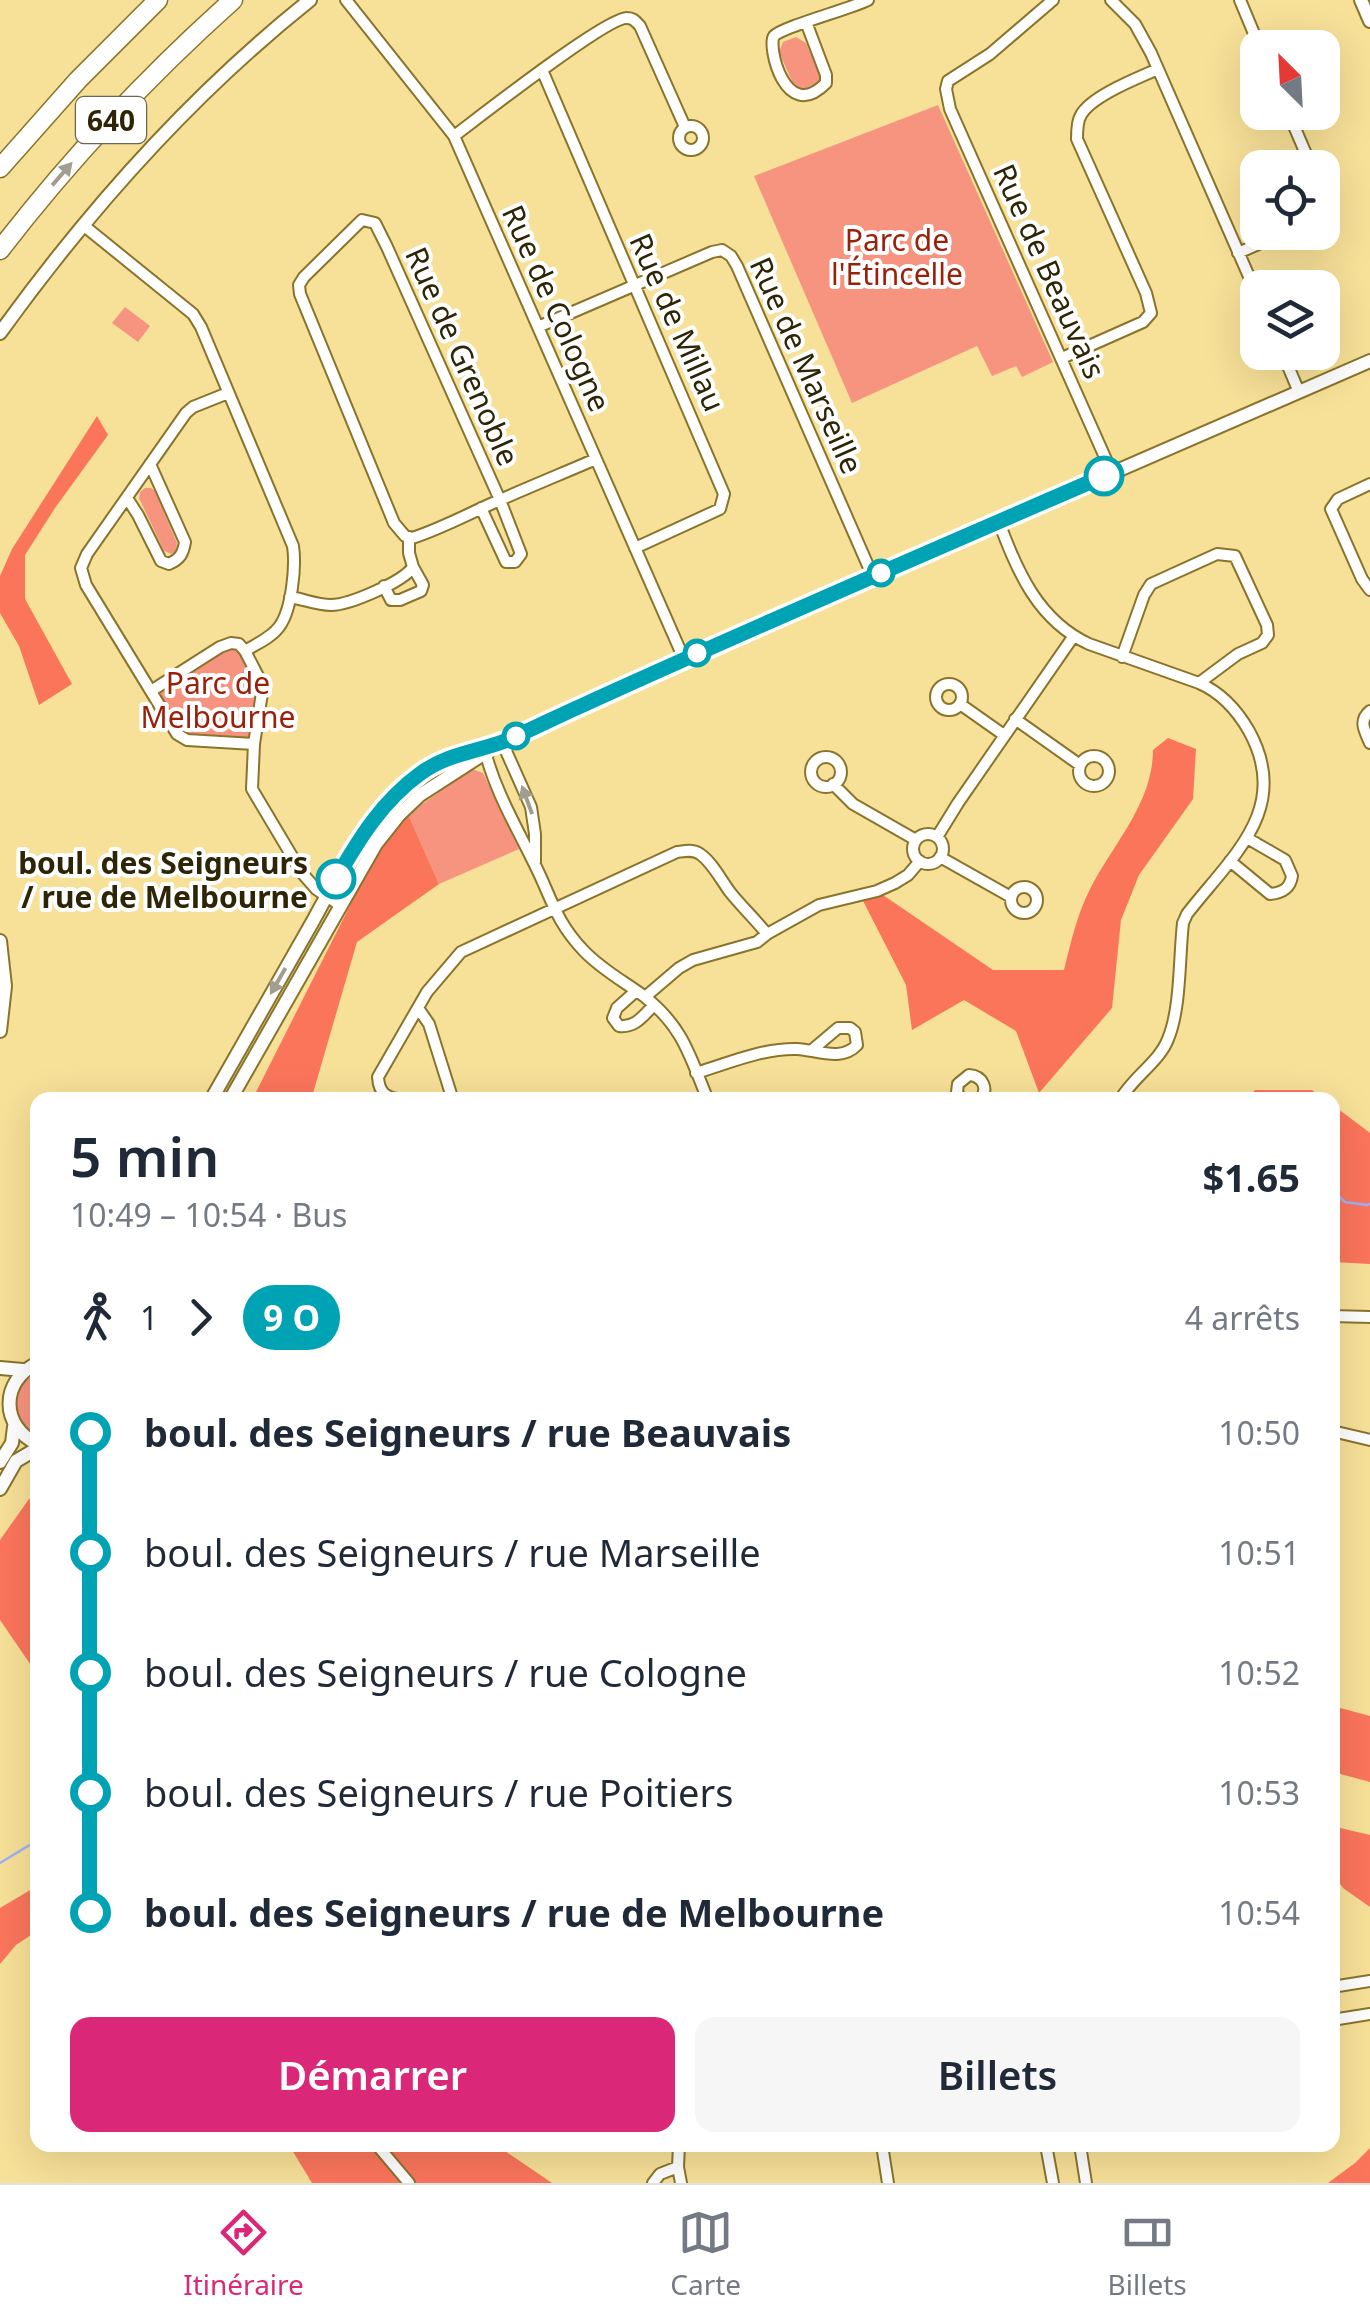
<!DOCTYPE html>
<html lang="fr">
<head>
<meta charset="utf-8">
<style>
  body { margin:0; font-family:"Noto Sans",sans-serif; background:#f6f6f7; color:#1f2937; height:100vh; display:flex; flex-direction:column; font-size:38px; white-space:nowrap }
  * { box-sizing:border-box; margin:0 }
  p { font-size:32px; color:#747a83 }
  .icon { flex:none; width:55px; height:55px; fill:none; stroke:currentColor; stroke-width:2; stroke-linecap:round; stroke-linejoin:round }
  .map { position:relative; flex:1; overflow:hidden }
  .sheet { position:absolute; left:30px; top:1092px; width:1310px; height:1060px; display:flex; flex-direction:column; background:#fff; border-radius:20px; box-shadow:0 10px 40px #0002 }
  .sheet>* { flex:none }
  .badge { padding:0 20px; border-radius:32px; font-size:35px; line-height:65px }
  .needle { width:65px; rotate:336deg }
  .buttons { position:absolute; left:1240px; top:30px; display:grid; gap:20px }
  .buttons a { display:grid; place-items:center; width:100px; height:100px; border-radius:20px; background:#fff; box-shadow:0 10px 40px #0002; font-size:50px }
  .map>.badge { position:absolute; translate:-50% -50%; box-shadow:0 0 0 5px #fff }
  .legs { display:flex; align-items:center; gap:15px; height:110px; padding:0 40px; font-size:32px }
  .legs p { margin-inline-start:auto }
  .head { display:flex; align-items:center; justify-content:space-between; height:170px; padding:0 40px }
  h1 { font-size:55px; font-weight:600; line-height:75px }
  .button { display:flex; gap:20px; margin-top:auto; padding:20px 40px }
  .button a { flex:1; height:115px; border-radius:20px; background:#db2777; color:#fff; font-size:40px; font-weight:600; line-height:115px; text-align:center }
  .button a+a { background:#f6f6f7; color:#1f2937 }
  ul { padding:0 40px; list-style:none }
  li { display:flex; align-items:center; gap:35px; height:120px; font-size:38px }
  li i { display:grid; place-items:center; width:15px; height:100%; margin:0 12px; background:currentColor }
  li i::after { content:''; width:25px; height:25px; margin:-12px; border:8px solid; border-radius:50%; background:#fff }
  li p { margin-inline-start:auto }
  li:first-child i { background:linear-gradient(#0000 50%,currentColor 0) }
  li:last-child i { background:linear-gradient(currentColor 50%,#0000 0) }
  .menu { display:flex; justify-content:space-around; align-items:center; height:140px; border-top:2px solid #e0e1e3; background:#fff; font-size:28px; color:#747a83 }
  .menu a { display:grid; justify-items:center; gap:5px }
  .menu .current { color:#db2777 }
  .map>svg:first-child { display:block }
  .green { fill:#f79480 }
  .forest { fill:#fb755b }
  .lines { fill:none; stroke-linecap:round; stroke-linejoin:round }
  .stream { stroke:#9fb1f6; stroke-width:2.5 }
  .minor-casing { stroke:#8a742b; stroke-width:14 }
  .tertiary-casing { stroke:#8a742b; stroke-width:16 }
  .motorway-casing { stroke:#8a742b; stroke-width:21 }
  .minor { stroke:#fff; stroke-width:10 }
  .tertiary { stroke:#fff; stroke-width:12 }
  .motorway { stroke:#fff; stroke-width:18 }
  .oneway { fill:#a19d8f }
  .line-1-casing { stroke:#fff; stroke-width:22 }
  .line-1 { stroke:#00a3b4; stroke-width:15 }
  .stop-1-dot { fill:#fff; stroke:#00a3b4; stroke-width:5 }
  .labels { text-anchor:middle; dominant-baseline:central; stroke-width:8; stroke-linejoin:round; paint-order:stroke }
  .shield { fill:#fff; stroke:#6d6651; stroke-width:2.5 }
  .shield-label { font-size:28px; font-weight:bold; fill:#2e2506 }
  .park-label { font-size:30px; fill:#992009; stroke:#fff }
  .street-label { font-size:30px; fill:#2e2506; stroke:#fff }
  .stop-label { font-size:30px; font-weight:bold; fill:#2e2506; stroke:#fff; text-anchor:end }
</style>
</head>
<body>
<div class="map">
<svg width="1370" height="2183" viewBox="0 0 1370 2183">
  <rect width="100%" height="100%" fill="#f7e097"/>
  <path class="green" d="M796 37 806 43 820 76V81L814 89 798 90 794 86 779 52 783 42Z
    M938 105 1053 362 1022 377 1016 366 992 376 977 346 852 403 754 176Z
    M125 307 150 326 138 342 112 323Z
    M145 488H151L155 491 177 543 176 551 172 554 164 551 139 498 140 492Z
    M239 644 259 678 254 744 187 740 151 691 220 647Z
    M472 769 483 773 519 849 439 884 408 814Z
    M37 1373V1434C9 1418 8 1388 37 1373Z"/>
  <path class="forest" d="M97 416 108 435 55 508 25 555V599L72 684 39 705 19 646 0 613V576L12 549Z
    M1168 738 1196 749 1193 799 1139 875 1121 920 1112 1008 1039 1093 1016 1031 964 1000 912 1030 906 985 860 895 877 891 993 970H1064C1071 941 1077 915 1090 889 1113 844 1153 803 1153 750Z
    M408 814 439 884 357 942 311 1100H252L380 846Z
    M1255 1090H1312L1325 1100H1245Z
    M1333 1105 1370 1133V1264L1333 1262Z
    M37 1496H38L37 1674 0 1620V1540L29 1499Z
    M1333 1706 1370 1716V1782L1333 1772Z
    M1332 1826 1370 1835V1907L1343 1888 1333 1874Z
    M37 1886V1931L16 1945 0 1964V1908Z
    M289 2145H500L505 2151 552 2183H312Z
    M1370 2148V2183H1328L1355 2163Z"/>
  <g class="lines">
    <path class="stream" d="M1332 1190 1345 1202 1367 1205 1370 1204
      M0 1863 38 1840"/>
    <defs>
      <path id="minor" d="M346 0 454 136 684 659
        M1053 0 990 54 948 81 946 89 950 109 1112 473
        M1111 0 1135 24 1151 53 1258 297
        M1240 0 1260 48
        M806 22 826 75V83C785 125 767 45 774 36 782 27 850 9 868 0
        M542 70 724 494 720 509 635 548
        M1288 112 1312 168
        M679 138a12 12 0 1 1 24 0a12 12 0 1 1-24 0Z
        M454 136C478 118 607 17 627 18 634 18 636 22 640 26L685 127
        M1322 192 1328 205 1327 211 1322 215
        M83 225 193 314 201 327 293 546C296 566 292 610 279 627 271 638 256 644 245 651L259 678 262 693 254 744 252 789 302 873 316 889 340 905
        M1238 253 1286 232
        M538 327 712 252 722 250 731 256 737 266 873 577
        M1282 352 1299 392
        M1062 358 1143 322 1151 313 1146 293 1077 139C1077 132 1077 121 1081 115 1091 96 1138 78 1158 69
        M228 393 193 407 186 413 87 554 81 568 86 585 177 734 187 740 254 744
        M1370 484 1338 499 1331 509 1362 579 1370 590
        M127 498 138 515 161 561 169 564C180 559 183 554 185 542L150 464
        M481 508 506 562H515L521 554 500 500 387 247 375 223 362 220 304 277 299 285 300 294 394 523 405 536 412 538C440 529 466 515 493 503 527 488 561 474 596 459
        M999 522C1017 572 1039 621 1089 644L1199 683C1222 693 1237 710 1249 731 1292 809 1232 856 1187 914L1183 923C1179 958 1181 1008 1168 1039 1160 1061 1132 1078 1120 1100
        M384 586 391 600H400L421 591 423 585 413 567
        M290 597C303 599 317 605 331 605 349 605 403 582 413 567L409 553V537
        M1122 657 1144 595 1151 584 1217 554 1235 556 1267 625 1268 635 1262 643 1238 654 1199 683
        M936 697a13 13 0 1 1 26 0a13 13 0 1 1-26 0Z
        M151 691 220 647 231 643 239 644 245 651
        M960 704 1004 735
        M1370 711C1358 721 1365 731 1370 743
        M1015 719 1080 765
        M502 742 531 807 535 834V862
        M484 747C493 786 514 823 532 859 551 895 554 920 584 951 602 970 625 982 645 997 684 1028 690 1057 708 1100
        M1079 771a15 15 0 1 1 30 0a15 15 0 1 1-30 0Z
        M811 772a15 15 0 1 1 30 0a15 15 0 1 1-30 0Z
        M833 784 853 804 916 840
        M913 849a15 15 0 1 1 30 0a15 15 0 1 1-30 0Z
        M937 837 958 803 1073 637
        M940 857 1011 897
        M1230 861 1270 894C1282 893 1290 889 1292 876L1285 860 1247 838
        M1011 900a13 13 0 1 1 26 0a13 13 0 1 1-26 0Z
        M636 991 617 1008 613 1018 619 1026C635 1028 643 1016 654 1005
        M645 997 679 968 693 960 757 942 767 934 819 905 877 891 895 883 908 875 920 861
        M418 1008 429 1024 451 1094 450 1100
        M696 1073C729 1063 763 1048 797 1049 817 1050 841 1062 857 1045L855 1032 850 1028H838L812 1050
        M402 1100C387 1098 379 1094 378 1077L427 992 461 952 677 852C685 851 693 849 700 854 712 862 721 880 730 892 741 906 755 919 767 934
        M961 1100 957 1092 958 1084 969 1075C983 1076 989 1089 980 1100
        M1332 1316 1370 1317
        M1332 1431 1370 1440
        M1332 1987 1370 1981
        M1332 2020 1370 2014
        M377 2145 409 2183
        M679 2145 678 2167 681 2183
        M882 2145 888 2183
        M1046 2145 1053 2183
        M1080 2145 1086 2183
        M653 2183 660 2174 678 2167"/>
      <path id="tertiary" d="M1361 0 1370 21
        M0 333C88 211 192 94 310 0
        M0 941 5 986 0 1031
        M211 1100C245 1040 279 980 313 921 340 872 364 820 408 783 432 763 459 753 490 745
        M230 1100 376 844 399 815 420 795 502 742 684 659 1370 361
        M38 1363C0 1380 0 1427 38 1444
        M0 1368 23 1370
        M0 1462 12 1443 14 1427
        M0 1489 16 1461 38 1448"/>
      <path id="motorway" d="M0 168 78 80 158 0
        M0 250C70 159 148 76 233 0"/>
    </defs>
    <use href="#minor" class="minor-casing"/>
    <use href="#tertiary" class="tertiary-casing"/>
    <use href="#motorway" class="motorway-casing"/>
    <use href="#minor" class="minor"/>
    <use href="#tertiary" class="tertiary"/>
    <use href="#motorway" class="motorway"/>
  </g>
  <defs><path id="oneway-solid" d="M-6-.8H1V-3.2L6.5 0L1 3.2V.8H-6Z" transform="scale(2.5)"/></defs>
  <g class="oneway">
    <use href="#oneway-solid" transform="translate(62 174) rotate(-49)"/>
    <use href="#oneway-solid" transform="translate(527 800) rotate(-110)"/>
    <use href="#oneway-solid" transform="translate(278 981) rotate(120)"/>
  </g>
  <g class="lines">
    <defs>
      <path id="line-1" d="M336 879C359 839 382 801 421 773 447 754 476 752 505 741 531 730 556 717 581 706 754 627 929 552 1104 476"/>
    </defs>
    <use href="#line-1" class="line-1-casing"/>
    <use href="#line-1" class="line-1"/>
  </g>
  <g class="stop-1-dot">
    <circle cx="1104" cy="476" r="18"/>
    <circle cx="881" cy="573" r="12"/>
    <circle cx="697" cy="653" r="12"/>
    <circle cx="516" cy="736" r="12"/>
    <circle cx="336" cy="879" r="18"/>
  </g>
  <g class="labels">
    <rect class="shield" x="76" y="97" width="70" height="46" rx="8"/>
    <g class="shield-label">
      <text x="111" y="120">640</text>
    </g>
    <g class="park-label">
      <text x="897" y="239">Parc de<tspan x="897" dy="34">l'Étincelle</tspan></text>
      <text x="218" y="682">Parc de<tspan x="218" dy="34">Melbourne</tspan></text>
    </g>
    <g class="street-label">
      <text transform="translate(1050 271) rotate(66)">Rue de Beauvais</text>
      <text transform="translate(557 308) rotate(66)">Rue de Cologne</text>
      <text transform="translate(678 322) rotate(66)">Rue de Millau</text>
      <text transform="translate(463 356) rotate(66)">Rue de Grenoble</text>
      <text transform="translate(807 365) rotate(66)">Rue de Marseille</text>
    </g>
    <g class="stop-label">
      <text x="308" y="862">boul. des Seigneurs<tspan x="308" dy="34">/ rue de Melbourne</tspan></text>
    </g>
  </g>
</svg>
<div class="buttons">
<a><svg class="needle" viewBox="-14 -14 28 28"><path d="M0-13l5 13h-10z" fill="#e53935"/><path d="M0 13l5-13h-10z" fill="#747a83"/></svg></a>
<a><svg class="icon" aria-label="locate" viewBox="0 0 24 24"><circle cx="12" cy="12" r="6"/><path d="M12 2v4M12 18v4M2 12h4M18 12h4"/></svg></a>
<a><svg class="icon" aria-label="layers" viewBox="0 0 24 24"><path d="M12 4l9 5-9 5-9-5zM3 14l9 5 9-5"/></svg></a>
</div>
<section class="sheet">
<div class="head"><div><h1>5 min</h1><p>10:49 – 10:54 · Bus</p></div><b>$1.65</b></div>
<div class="legs"><svg class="icon" aria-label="walk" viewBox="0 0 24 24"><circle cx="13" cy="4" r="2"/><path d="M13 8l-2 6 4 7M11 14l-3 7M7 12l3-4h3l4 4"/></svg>1<svg class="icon" aria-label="forward" viewBox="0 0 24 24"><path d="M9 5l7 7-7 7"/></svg><b class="badge" style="background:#00a3b4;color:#fff">9 O</b><p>4 arrêts</p></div>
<ul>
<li><i style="color:#00a3b4"></i><b>boul. des Seigneurs / rue Beauvais</b><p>10:50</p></li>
<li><i style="color:#00a3b4"></i><span>boul. des Seigneurs / rue Marseille</span><p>10:51</p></li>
<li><i style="color:#00a3b4"></i><span>boul. des Seigneurs / rue Cologne</span><p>10:52</p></li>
<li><i style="color:#00a3b4"></i><span>boul. des Seigneurs / rue Poitiers</span><p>10:53</p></li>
<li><i style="color:#00a3b4"></i><b>boul. des Seigneurs / rue de Melbourne</b><p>10:54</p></li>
</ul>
<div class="button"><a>Démarrer</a><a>Billets</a></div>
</section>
</div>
<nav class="menu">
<a class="current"><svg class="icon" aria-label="directions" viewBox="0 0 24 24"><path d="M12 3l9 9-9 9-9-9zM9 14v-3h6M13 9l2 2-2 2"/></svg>Itinéraire</a>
<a><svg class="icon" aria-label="map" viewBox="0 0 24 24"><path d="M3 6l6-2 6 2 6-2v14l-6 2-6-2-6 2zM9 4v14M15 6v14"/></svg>Carte</a>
<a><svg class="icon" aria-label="tickets" viewBox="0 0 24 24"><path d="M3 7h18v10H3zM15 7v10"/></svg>Billets</a>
</nav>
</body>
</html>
